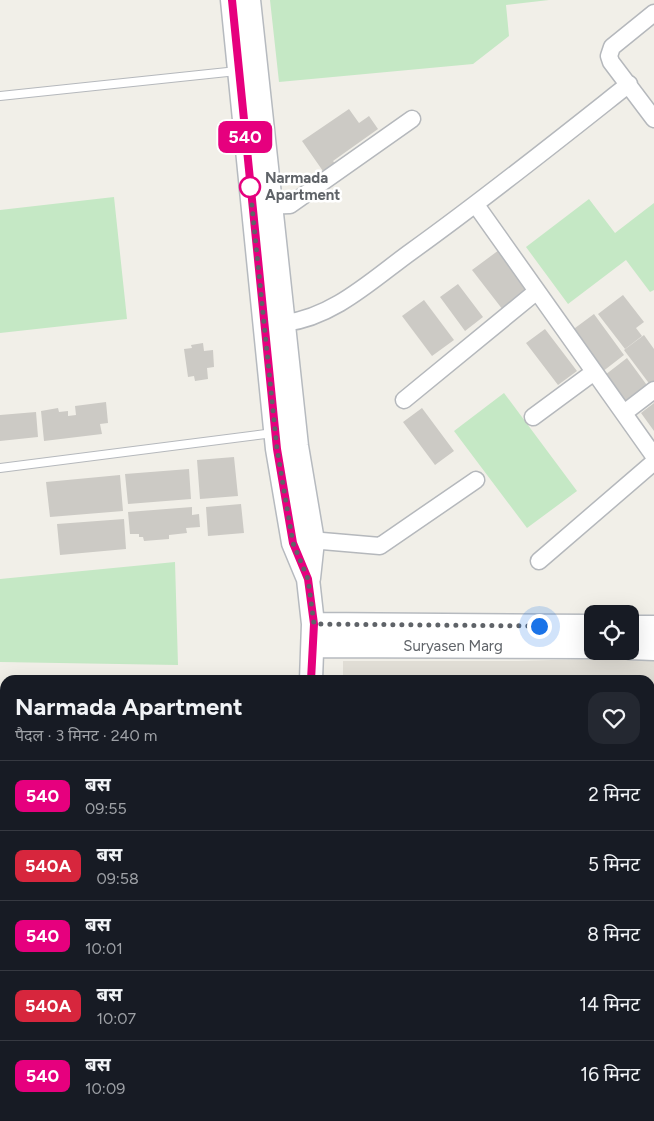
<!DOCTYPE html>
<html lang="hi">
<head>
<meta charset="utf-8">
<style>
  body { margin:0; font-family:Figtree,"Noto Sans Devanagari",sans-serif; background:#242831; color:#f1f3f6; height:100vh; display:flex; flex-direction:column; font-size:19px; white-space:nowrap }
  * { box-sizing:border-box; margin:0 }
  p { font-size:16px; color:#9ea1a6 }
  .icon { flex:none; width:28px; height:28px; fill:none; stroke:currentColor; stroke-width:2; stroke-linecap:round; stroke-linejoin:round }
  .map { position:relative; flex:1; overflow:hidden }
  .drawer { position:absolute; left:0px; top:675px; width:655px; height:446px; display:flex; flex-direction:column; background:#171b24; border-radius:15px 15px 0 0; box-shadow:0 5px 20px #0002 }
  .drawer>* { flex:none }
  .badge { padding:0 10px; border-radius:8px; font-size:18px; line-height:32px }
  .fabs { position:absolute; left:584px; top:605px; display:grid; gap:10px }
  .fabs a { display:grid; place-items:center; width:55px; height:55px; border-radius:10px; background:#171b24; box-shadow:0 5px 20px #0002; font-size:25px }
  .you { position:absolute; width:25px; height:25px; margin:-12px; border:4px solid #fff; border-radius:50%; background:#1a73e8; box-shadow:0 0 0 8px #1a73e833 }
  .map>.badge { position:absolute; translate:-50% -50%; box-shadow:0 0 0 2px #fff }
  .round { display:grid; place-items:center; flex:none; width:52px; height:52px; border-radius:15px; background:#242831 }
  .overview { display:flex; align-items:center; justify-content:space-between; height:85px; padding:0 15px }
  h1 { font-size:24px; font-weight:700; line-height:38px }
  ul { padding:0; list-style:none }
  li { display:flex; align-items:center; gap:15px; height:70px; padding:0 15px; border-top:1px solid #363941 }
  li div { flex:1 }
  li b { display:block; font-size:19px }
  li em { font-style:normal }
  li .badge { min-width:55px; font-weight:700; text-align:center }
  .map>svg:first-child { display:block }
  .education { fill:#e1ded6 }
  .green { fill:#c5e8c5 }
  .building { fill:#cccac5 }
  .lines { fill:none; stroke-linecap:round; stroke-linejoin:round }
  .lane-casing { stroke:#b5b8bc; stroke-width:10 }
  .street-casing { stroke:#b5b8bc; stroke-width:19 }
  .secondary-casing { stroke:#b6babf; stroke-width:25 }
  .lane { stroke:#fff; stroke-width:8 }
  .street { stroke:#fff; stroke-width:16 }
  .secondary { stroke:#fff; stroke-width:22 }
  .line-casing { stroke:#fff; stroke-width:11 }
  .line { stroke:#e6007e; stroke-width:8 }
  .walk { stroke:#5f6368; stroke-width:5; stroke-dasharray:0 9 }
  .stop-dot { fill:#fff; stroke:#e6007e; stroke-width:2.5 }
  .labels { text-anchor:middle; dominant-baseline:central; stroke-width:5; stroke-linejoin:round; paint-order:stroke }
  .stop-label { font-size:15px; font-weight:bold; fill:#5f6368; stroke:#fff; text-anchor:start }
  .street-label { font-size:15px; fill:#5f6368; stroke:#fff }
</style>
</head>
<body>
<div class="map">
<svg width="654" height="1121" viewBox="0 0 654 1121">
  <rect width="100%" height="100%" fill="#f1efe8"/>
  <path class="education" d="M654 657V1121H108L113 1116H650V680H343V661H518Z"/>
  <path class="green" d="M270 0H549L506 5 509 36 473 64 279 82Z
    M114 197 127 319 0 333V210Z
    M589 199 615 233 654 203V290L650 292 626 260 568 304 526 247Z
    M504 393 577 491 527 528 454 431Z
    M175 562 178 665 0 662V579Z
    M650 960 654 961V1108L650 1107Z
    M221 1116H274L293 1121H220Z"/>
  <path class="building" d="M349 109 359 123 369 116 378 129 333 161 337 166 325 174 302 141Z
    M499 250 529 290 503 310 472 270Z
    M458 284 483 317 465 331 440 297Z
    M623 295 644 322 636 328 642 336 625 349 598 314Z
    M424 300 454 340 432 356 402 316Z
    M594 314 624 355 602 372 571 331Z
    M545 329 577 371 558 385 526 343Z
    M644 335 654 349V384L651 386 624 350Z
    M203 343 204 351 213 350 214 367 207 368 208 379 195 381 194 376 188 377 184 349 192 348 191 345Z
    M627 358 649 388 627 404 605 375Z
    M106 402 108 423 100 424 102 434 44 441 41 411 58 408 59 412 68 411V416L76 415 75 406Z
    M654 403V431L641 413Z
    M422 408 454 451 435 465 403 422Z
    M36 412 38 437 0 441V415Z
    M234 457 238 496 200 499 197 460Z
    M189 469 191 499 128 504 125 474Z
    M120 475 123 511 50 517 46 482Z
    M241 504 244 533 208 536 206 507Z
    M192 507V515L199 514 200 527 186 528 187 533 169 535V539L144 541 143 537H139V534H130L128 512Z
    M124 519 126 549 60 555 57 524Z
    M650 682 654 686V734L650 735Z
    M652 752H654V924H650V779Z"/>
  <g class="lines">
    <defs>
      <path id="lane" d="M0 96 237 71
        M0 468 273 433
        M0 767H5
        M0 920H5
        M0 1006H5"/>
      <path id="street" d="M654 13 612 47 609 56 611 62 654 119
        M476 205 654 456
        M262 206 290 205 412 119
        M285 323C334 317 373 279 412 251 486 198 557 141 629 84
        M404 400 537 291
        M624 413 654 390
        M533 417 594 372
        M302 542 322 541 380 546 476 480
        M539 561 654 462"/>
      <path id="secondary" d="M232 0 277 449 293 543 308 579 313 624 311 680
        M249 0 297 446 313 541 309 578
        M313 624 592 626
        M630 627H654
        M313 646 592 647
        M630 648 654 649
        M61 1121 66 1116"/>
    </defs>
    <use href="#lane" class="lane-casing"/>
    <use href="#street" class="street-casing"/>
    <use href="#secondary" class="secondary-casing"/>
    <use href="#lane" class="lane"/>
    <use href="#street" class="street"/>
    <use href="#secondary" class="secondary"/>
  </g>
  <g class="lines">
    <defs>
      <path id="line" d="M232 0 277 449 293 543 308 579 314 624 311 680"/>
    </defs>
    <use href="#line" class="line-casing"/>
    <use href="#line" class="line"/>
    <path class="walk" d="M250 187 277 449 293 543 308 579 314 624 539 626"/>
  </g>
  <circle class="stop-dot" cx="250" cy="187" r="10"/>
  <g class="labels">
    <g class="stop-label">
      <text x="265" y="178">Narmada<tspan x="265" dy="17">Apartment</tspan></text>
    </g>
    <g class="street-label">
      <text x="453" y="646">Suryasen Marg</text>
    </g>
  </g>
</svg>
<div class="fabs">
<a><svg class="icon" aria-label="locate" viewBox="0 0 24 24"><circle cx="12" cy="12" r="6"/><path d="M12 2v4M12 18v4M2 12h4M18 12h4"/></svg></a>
</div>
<div class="you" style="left:539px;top:626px"></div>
<b class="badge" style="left:245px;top:137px;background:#e6007e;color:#fff">540</b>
<section class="drawer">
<div class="overview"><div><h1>Narmada Apartment</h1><p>पैदल · 3 मिनट · 240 m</p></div><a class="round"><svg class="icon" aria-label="heart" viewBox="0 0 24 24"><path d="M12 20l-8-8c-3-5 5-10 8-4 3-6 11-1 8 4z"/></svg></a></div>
<ul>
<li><span class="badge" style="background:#e6007e;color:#fff">540</span><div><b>बस</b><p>09:55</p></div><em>2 मिनट</em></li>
<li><span class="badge" style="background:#d7263d;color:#fff">540A</span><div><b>बस</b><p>09:58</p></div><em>5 मिनट</em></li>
<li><span class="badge" style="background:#e6007e;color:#fff">540</span><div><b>बस</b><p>10:01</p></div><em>8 मिनट</em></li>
<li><span class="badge" style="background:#d7263d;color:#fff">540A</span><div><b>बस</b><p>10:07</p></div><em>14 मिनट</em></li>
<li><span class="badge" style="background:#e6007e;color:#fff">540</span><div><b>बस</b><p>10:09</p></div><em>16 मिनट</em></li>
</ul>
</section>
</div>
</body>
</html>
